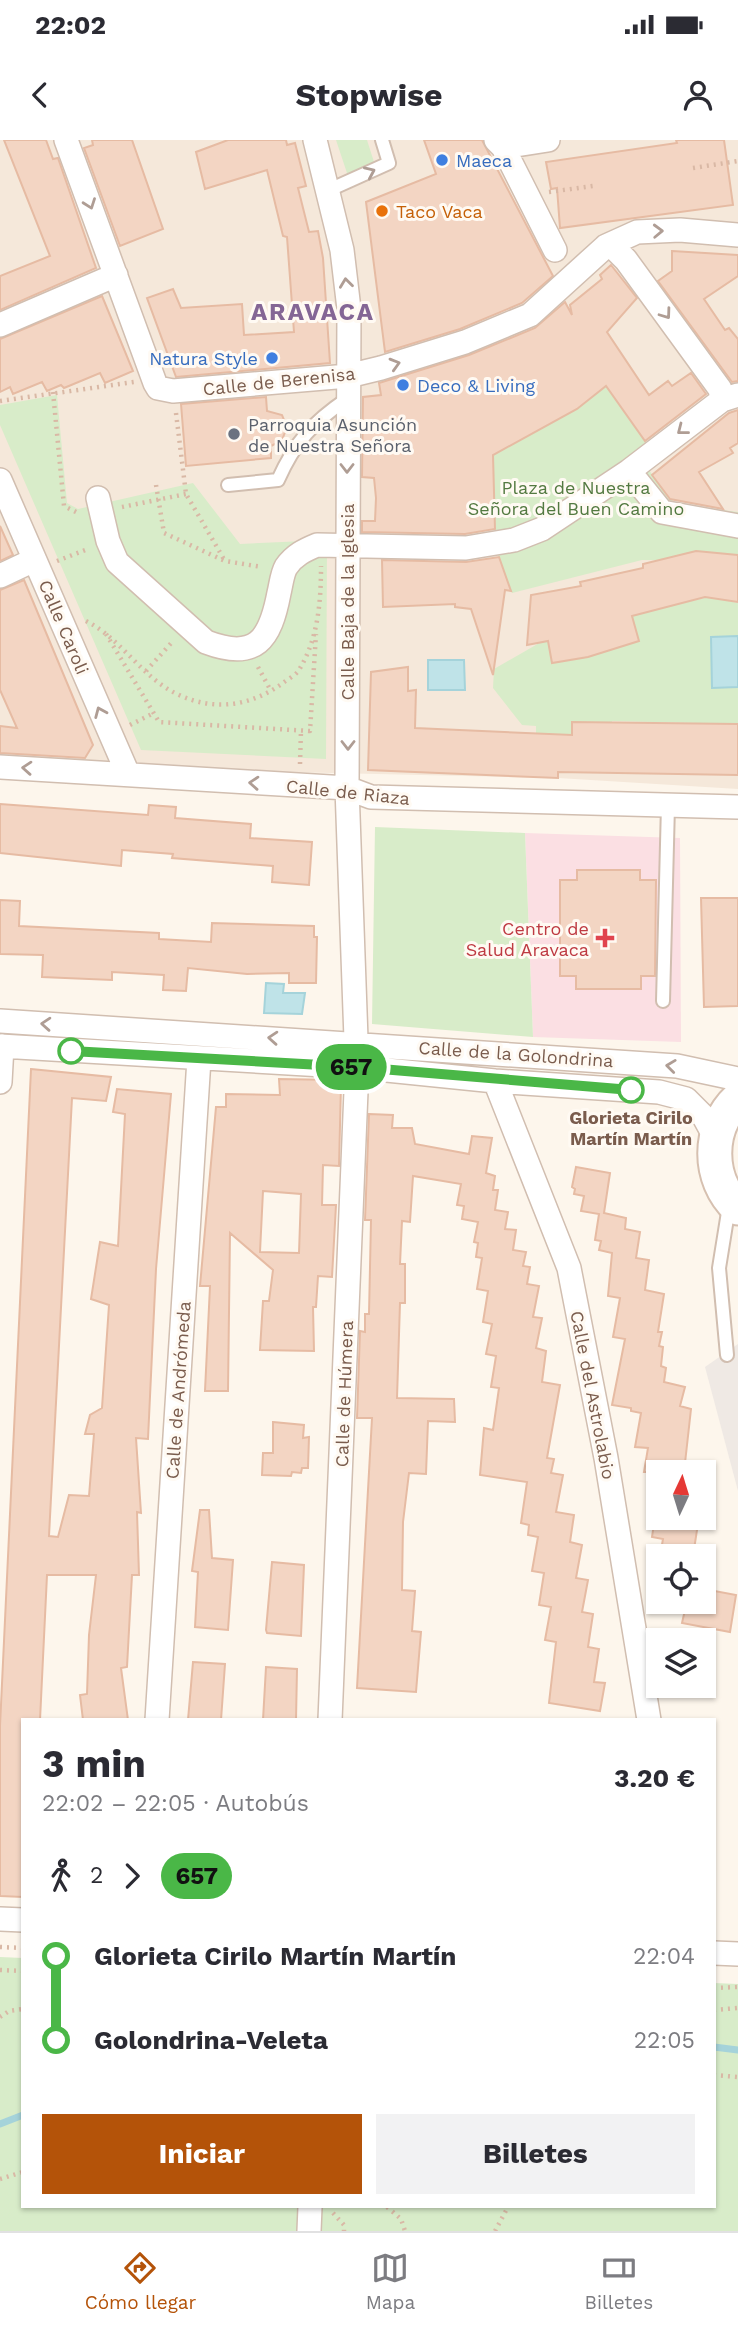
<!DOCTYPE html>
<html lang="es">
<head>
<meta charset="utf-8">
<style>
  body { margin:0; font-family:"Work Sans",sans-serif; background:#f2f2f3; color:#2b2b33; height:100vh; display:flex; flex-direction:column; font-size:26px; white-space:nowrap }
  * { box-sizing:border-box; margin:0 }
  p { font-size:23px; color:#7c7c81 }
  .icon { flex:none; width:38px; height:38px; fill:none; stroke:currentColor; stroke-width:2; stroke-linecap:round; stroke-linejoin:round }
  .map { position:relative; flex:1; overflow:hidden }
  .side { position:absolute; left:21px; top:1578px; width:695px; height:490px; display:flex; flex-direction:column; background:#fff; border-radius:0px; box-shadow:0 2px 5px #0004 }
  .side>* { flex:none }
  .badge { padding:0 14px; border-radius:23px; font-size:24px; line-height:46px }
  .needle { width:46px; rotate:4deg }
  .buttons { position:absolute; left:646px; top:1320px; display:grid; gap:14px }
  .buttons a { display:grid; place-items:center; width:70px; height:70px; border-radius:0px; background:#fff; box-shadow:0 2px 5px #0004; font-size:35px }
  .map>.badge { position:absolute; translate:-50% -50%; box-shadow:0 0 0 4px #fff }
  .legs { display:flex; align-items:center; gap:10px; height:77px; padding:0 21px; font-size:23px }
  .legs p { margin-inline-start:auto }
  .overview { display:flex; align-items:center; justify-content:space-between; height:119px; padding:0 21px }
  h1 { font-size:38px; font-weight:700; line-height:52px }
  .button { display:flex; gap:14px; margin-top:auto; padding:14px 21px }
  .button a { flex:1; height:80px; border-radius:0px; background:#b45309; color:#fff; font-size:28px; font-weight:700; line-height:80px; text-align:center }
  .button a+a { background:#f2f2f3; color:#2b2b33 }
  ul { padding:0 21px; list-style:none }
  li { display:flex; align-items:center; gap:24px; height:84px; font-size:26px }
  li i { display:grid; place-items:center; width:10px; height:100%; margin:0 9px; background:currentColor }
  li i::after { content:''; width:18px; height:18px; margin:-9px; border:5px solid; border-radius:50%; background:#fff }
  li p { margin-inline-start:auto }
  li:first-child i { background:linear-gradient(#0000 50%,currentColor 0) }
  li:last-child i { background:linear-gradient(currentColor 50%,#0000 0) }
  .status { display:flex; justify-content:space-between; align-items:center; height:49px; padding:0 35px; background:#fff; direction:ltr }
  .status svg { height:19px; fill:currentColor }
  header { display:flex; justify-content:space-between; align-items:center; height:91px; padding:0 21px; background:#fff; font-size:32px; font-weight:700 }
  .menu { display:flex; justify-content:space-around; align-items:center; height:98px; border-top:2px solid #e1e1e2; background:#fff; font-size:19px; color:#7c7c81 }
  .menu a { display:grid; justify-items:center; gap:4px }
  .menu .active { color:#b45309 }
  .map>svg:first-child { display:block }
  .residential { fill:#f5e8da }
  .industrial { fill:#efe9e4 }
  .medical { fill:#fbdfe3 }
  .green { fill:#d8ecc9 }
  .water { fill:#bfe3e8; stroke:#a5d3da; stroke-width:2 }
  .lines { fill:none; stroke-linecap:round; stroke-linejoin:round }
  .stream { stroke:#a5d3da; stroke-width:7 }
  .building { fill:#f3d5c3; stroke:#e6bba3; stroke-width:2; fill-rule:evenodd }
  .lane-casing { stroke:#d1beb0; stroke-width:16 }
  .street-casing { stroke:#d1beb0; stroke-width:26 }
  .secondary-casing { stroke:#d6c0b0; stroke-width:37 }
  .path { stroke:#d9b8a5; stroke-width:4.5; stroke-dasharray:2 5; stroke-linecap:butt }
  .lane { stroke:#fff; stroke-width:12 }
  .street { stroke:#fff; stroke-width:23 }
  .secondary { stroke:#fff; stroke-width:33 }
  .oneway { stroke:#af9d94 }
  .line-1-casing { stroke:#fff; stroke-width:16 }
  .line-1 { stroke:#4ab747; stroke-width:10 }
  .shop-dot { fill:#3f7fe0; stroke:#fffaf3; stroke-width:2.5 }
  .food-dot { fill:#e8710a; stroke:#fffaf3; stroke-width:2.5 }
  .worship-dot { fill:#6b7280; stroke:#fffaf3; stroke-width:2.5 }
  .health-dot { fill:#e0444e; stroke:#fffaf3; stroke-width:2.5 }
  .stop-1-dot { fill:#fff; stroke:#4ab747; stroke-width:3.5 }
  .labels { text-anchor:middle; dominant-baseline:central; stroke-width:6; stroke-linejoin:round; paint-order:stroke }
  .shop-label { font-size:18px; fill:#366cbe; stroke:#fffaf3; text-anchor:start }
  .food-label { font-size:18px; fill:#c56008; stroke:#fffaf3; text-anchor:start }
  .street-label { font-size:18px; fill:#7a5c4d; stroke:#fffaf3 }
  .worship-label { font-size:18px; fill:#5b616d; stroke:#fffaf3; text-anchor:start }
  .park-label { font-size:18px; fill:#537a41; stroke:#fffaf3 }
  .health-label { font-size:18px; fill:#be3a42; stroke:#fffaf3; text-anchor:end }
  .stop-label { font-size:18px; font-weight:bold; fill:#7a5c4d; stroke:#fffaf3 }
  .district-label { font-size:24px; font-weight:bold; letter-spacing:2px; fill:#846695; stroke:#fffaf3 }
</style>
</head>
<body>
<div class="status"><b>22:02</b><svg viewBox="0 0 49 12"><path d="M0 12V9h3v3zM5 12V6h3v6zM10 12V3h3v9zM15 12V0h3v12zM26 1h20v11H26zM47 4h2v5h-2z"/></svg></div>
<header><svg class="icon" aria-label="back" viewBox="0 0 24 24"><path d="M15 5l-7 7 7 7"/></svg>Stopwise<svg class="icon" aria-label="person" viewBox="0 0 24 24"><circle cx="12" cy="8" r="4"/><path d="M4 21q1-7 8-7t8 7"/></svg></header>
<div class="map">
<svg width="738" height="2091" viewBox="0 0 738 2091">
  <rect width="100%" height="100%" fill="#fdf6ec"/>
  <path class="residential" d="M0 0H738V649L558 638 109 628 0 621Z"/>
  <path class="industrial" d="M738 1204V1351L705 1227Z"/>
  <path class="medical" d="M525 693 680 698 681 902 533 897Z"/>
  <path class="green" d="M336 0H367L374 22 348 36Z
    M606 246 658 319 647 327 668 358 681 365 738 372V421L642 420 512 453 496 410 493 315 577 269Z
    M57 255 67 363 78 369 193 343 240 404 327 400 326 619 141 610 0 285V265Z
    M709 457 738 463V584L612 581 611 589 572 582V595L536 593V586L522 585 493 548 494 529 548 498 553 523 638 501 632 475Z
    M375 687 525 693 533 897 372 884Z
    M0 1817 23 1818V2067H714V1843L738 1844V2091H0Z"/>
  <path class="water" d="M738 496V547L712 548 711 497Z
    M428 520H464L465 550H428Z
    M266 843 284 844 283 853H305L302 874 264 873Z"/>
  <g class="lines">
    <path class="stream" d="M714 1907 738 1910
      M0 1984 23 1975"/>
  </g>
  <path class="building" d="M4 0H46L53 19 58 18 96 128 0 170V136L50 116Z
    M92 0H132L163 89 120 106 84 8 93 5Z
    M228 0H286L287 5 295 3 306 46 298 48 309 92 318 91 323 118 330 223 176 237 147 158 173 149 181 168 242 164 244 195 294 192 287 97 283 96 267 30 205 49 196 12Z
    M424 0H482L553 136 522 163 460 189 385 212 366 62 436 34Z
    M676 0H724L733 65 560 88 557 48 551 49 546 22 677 3Z
    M672 111 738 115V136L704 159 725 190 729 188 738 199V241L732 242 658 141 672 131Z
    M611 125 637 158 607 192 649 255 668 241 672 246 691 233 706 254 645 301 606 246 577 269 493 315 495 389 465 394 362 392V381H375L376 358 374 338 362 337 363 257 381 255 379 243 469 215 535 188 565 162 572 175 570 165 602 139 600 135Z
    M102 156 133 231 105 243 100 233 64 248 61 245 47 251 42 242 13 254 10 247 0 252V199Z
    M266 257 267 271 282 275 287 287 282 300 271 306V318L186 326 181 264Z
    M738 270V303L730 308 733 313 699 332 723 369 670 359 652 335 729 273Z
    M0 386 13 415 0 421Z
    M696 411 738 415V462L705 457 632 476 639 501 588 517 552 523 548 501 527 505 531 455 581 446 580 442 643 428V424Z
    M499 417 511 451 505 450 493 535 471 469 455 467V464L383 467 382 420 466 422Z
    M24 440 93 605 85 618 0 613V586L17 588 0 550V450Z
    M408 527V551L416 550 415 588 572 595V582L738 584V635L558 632V638L368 630 371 532Z
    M0 664 148 675 149 665 176 667 175 678 251 684 250 698 312 702 309 745 272 742 273 726 172 718 173 714 122 710 121 726 0 713Z
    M577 730H640V740H656L655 836H641V849H576V836H560V740H577Z
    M701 758H738V866L704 867Z
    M0 760 20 761 19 786 159 793V799L211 802 212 783 314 786V797H317L316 843H289V833L247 834 188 828 186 851 163 850 164 835 112 832V840L42 837 43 815 0 814Z
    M31 929 111 937 106 961 72 958 49 1396 58 1397 69 1355 89 1356 94 1294H85L90 1275 102 1268 109 1165 91 1159 100 1102 118 1106 125 974 113 972 117 949 171 954 156 1129 148 1299 136 1298 141 1373 137 1372 139 1435H132L127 1527 121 1528 128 1580H83L80 1555 87 1554 89 1495 96 1435H47L40 1580H23V1757L0 1756V1586Z
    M279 939 336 940 341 945 339 1026 323 1025 322 1065H336L332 1137 318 1136 316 1167H313L314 1211 260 1210 263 1161H269L273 1130 230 1093 228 1251H205L210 1146H200L216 967H226V954L280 955ZM263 1051 301 1054 299 1113 260 1112Z
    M369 974 393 975 392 988H412L415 1004 469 1014 472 996 492 998 486 1033 495 1036 493 1050H498L495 1070 508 1072 505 1089 516 1090 513 1110 526 1112 523 1126 530 1127 527 1144 539 1146 533 1177 542 1178 536 1208 546 1211 542 1242 560 1245 547 1318 554 1319 551 1333 563 1335 556 1372 574 1375 570 1402 582 1405 576 1438 588 1440 582 1472 593 1474 588 1507 599 1509 594 1542 605 1543 600 1571 549 1563 556 1502 545 1500 551 1467 539 1465 544 1433 532 1431 538 1397 528 1395 529 1385 521 1383 527 1342 480 1335 484 1288 493 1290 499 1248 491 1247 496 1216 486 1214 492 1184 483 1182 488 1151 477 1149 482 1118 476 1117 478 1103 474 1102 478 1082 462 1079 464 1066 457 1065 461 1044 413 1036 410 1082 402 1081 400 1124H405V1163H400L397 1258 454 1259 455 1282 428 1281 426 1334 409 1333 403 1382 402 1450 415 1451 412 1491 421 1492 416 1552 357 1548 372 1278H357L360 1191 365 1192V1174H369L371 1080H365Z
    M576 1027 610 1033 604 1073 626 1078 625 1089 640 1092 636 1118 649 1120 645 1150 664 1154 658 1192H662L659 1206 663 1207 661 1226 666 1228 664 1242 685 1247 680 1266 691 1269 684 1332H644L648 1308 635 1307 641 1273 631 1271V1268L612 1265 625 1199 613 1197 620 1158 608 1156 612 1113 599 1110 601 1101 595 1100 599 1074 581 1071 584 1056 574 1054 575 1049 572 1047Z
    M273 1282 304 1285 303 1298 309 1297 308 1328H302L301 1333 292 1332 291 1336 262 1335 263 1313H273Z
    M200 1370H209L212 1418 233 1420 228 1490 195 1487 198 1432 192 1431Z
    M655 1377H699L693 1416H660L663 1399 652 1397Z
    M272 1422 304 1425 301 1496 267 1493 266 1490Z
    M704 1449 736 1455 730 1492 682 1483 687 1461H704Z
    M193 1522 225 1524 221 1580H188Z
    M266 1527 297 1529 296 1580H263Z"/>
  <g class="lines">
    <defs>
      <path id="lane" d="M329 50 389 23 382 0
        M228 345 278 340C295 302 313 282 347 259
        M663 861 668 665
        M727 1215 719 1128 729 1066"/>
      <path id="street" d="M66 0 155 243 158 248 173 251 348 236 381 228 465 202 530 175 606 106 637 92 680 90 738 95
        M315 0 342 110 349 169 347 648 357 927 330 1580
        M496 0 503 7 548 0
        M503 7 555 110
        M606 106 613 107 626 120 720 249 722 260
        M0 185 116 135
        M629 331 662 372 738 386
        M0 340 128 634
        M98 358 108 401 117 422 206 502C256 521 270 500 279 453 281 445 282 434 286 427 294 415 305 410 317 405L466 408 514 400 542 389 629 331 722 260 738 255
        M0 436 34 420
        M0 627 347 648 371 657 738 667
        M0 881 677 926 738 939
        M0 906 357 927 495 941 659 952 686 959 704 977 716 999
        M495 941 569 1128 606 1318 649 1580
        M0 942 2 906
        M157 1580 199 919
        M0 1779 23 1780
        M714 1813 738 1814
        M309 2091 310 2067"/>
      <path id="secondary" d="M738 959C707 988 707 1039 738 1068"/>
    </defs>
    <use href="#lane" class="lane-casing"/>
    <use href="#street" class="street-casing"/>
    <use href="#secondary" class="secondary-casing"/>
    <path class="path" d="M693 28 738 21
      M549 52 593 46
      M53 252 64 366 80 374
      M0 261 134 242
      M176 273 186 354 225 421
      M156 345 164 393 225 421 262 427
      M122 367 186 354
      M57 421 88 409
      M86 481C122 499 141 537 177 554 214 572 251 566 283 543 288 539 296 535 299 530 318 499 321 462 321 426
      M106 494 159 582 310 591 316 494
      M258 527 271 551
      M146 531 173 501
      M130 585 154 573
      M300 624 301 590
      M0 1807 23 1808
      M0 1830 23 1831
      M714 1848 738 1847
      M714 1870 738 1868
      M0 1877 9 1871 23 1869
      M714 1935 738 1937
      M0 2039 23 2032
      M387 2067 401 2079 405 2091
      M333 2073 344 2085V2091
      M495 2091 508 2067"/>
    <use href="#lane" class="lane"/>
    <use href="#street" class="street"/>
    <use href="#secondary" class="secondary"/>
  </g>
  <defs><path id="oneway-chevron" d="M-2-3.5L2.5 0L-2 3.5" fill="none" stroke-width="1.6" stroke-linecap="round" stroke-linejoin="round" transform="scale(1.75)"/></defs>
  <g class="oneway">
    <use href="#oneway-chevron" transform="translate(370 32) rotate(-24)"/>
    <use href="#oneway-chevron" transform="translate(90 64) rotate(70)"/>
    <use href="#oneway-chevron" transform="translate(658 91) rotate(-2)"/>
    <use href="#oneway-chevron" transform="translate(346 143) rotate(-97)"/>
    <use href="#oneway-chevron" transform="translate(666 174) rotate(54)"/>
    <use href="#oneway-chevron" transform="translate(395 224) rotate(-16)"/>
    <use href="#oneway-chevron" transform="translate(682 290) rotate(142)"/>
    <use href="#oneway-chevron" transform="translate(347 328) rotate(90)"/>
    <use href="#oneway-chevron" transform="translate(100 572) rotate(-113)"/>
    <use href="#oneway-chevron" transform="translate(348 605) rotate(90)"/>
    <use href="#oneway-chevron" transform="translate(27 628) rotate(-176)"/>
    <use href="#oneway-chevron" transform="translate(254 643) rotate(-176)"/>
    <use href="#oneway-chevron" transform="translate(46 884) rotate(-176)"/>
    <use href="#oneway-chevron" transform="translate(273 898) rotate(-176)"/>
    <use href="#oneway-chevron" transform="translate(671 926) rotate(-173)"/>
  </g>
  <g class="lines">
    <defs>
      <path id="line-1" d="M71 911 357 927 631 950"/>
    </defs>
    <use href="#line-1" class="line-1-casing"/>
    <use href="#line-1" class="line-1"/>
  </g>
  <g class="shop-dot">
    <circle cx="442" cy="20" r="7"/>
    <circle cx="272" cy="218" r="7"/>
    <circle cx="403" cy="245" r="7"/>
  </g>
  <circle class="food-dot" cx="382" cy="71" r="7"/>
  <circle class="worship-dot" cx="234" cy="294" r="7"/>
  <path class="health-dot" d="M601.5 787.5h7v7h7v7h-7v7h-7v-7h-7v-7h7z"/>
  <g class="stop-1-dot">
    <circle cx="71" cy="911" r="12"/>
    <circle cx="631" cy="950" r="12"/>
  </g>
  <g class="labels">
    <g class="shop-label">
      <text x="456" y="20">Maeca</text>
      <text x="258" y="218" text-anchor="end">Natura Style</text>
      <text x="417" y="245">Deco &amp; Living</text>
    </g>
    <g class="food-label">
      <text x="396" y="71">Taco Vaca</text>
    </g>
    <g class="street-label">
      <text transform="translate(279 241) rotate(-6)">Calle de Berenisa</text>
      <text transform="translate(347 462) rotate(-90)">Calle Baja de la Iglesia</text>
      <text transform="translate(64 487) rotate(67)">Calle Caroli</text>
      <text transform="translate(348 652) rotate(6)">Calle de Riaza</text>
      <text transform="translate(516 914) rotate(4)">Calle de la Golondrina</text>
      <text transform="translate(178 1250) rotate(-86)">Calle de Andrómeda</text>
      <text transform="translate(344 1254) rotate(-88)">Calle de Húmera</text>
      <text transform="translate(593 1255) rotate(79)">Calle del Astrolabio</text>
    </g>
    <g class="worship-label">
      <text x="248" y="284">Parroquia Asunción<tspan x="248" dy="21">de Nuestra Señora</tspan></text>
    </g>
    <g class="park-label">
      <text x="576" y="347">Plaza de Nuestra<tspan x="576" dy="21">Señora del Buen Camino</tspan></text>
    </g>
    <g class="health-label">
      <text x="589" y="788">Centro de<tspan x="589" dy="21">Salud Aravaca</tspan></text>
    </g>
    <g class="stop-label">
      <text x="631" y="977">Glorieta Cirilo<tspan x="631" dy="21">Martín Martín</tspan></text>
    </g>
    <g class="district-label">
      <text x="313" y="172">ARAVACA</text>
    </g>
  </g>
</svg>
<div class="buttons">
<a><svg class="needle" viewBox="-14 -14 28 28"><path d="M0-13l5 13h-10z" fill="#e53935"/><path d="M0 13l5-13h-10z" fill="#7c7c81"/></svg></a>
<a><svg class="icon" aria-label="locate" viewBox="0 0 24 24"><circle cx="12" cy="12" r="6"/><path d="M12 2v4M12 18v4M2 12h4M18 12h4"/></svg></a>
<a><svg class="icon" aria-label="layers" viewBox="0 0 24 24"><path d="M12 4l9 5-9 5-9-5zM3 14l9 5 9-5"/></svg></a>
</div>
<b class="badge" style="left:351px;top:927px;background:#4ab747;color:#111">657</b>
<section class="side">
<div class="overview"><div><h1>3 min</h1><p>22:02 – 22:05 · Autobús</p></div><b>3.20 €</b></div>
<div class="legs"><svg class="icon" aria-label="walk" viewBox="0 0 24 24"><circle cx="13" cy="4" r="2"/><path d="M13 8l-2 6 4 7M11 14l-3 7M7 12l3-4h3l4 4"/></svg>2<svg class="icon" aria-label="forward" viewBox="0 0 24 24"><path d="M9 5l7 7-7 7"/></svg><b class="badge" style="background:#4ab747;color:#111">657</b></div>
<ul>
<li><i style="color:#4ab747"></i><b>Glorieta Cirilo Martín Martín</b><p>22:04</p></li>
<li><i style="color:#4ab747"></i><b>Golondrina-Veleta</b><p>22:05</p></li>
</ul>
<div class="button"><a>Iniciar</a><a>Billetes</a></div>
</section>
</div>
<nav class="menu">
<a class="active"><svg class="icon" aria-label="directions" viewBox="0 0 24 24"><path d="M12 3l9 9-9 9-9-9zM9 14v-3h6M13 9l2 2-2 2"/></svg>Cómo llegar</a>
<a><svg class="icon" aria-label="map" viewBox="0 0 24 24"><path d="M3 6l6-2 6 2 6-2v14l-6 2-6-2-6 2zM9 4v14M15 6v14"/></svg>Mapa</a>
<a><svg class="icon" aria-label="tickets" viewBox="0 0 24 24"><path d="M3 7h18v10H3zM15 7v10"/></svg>Billetes</a>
</nav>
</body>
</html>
